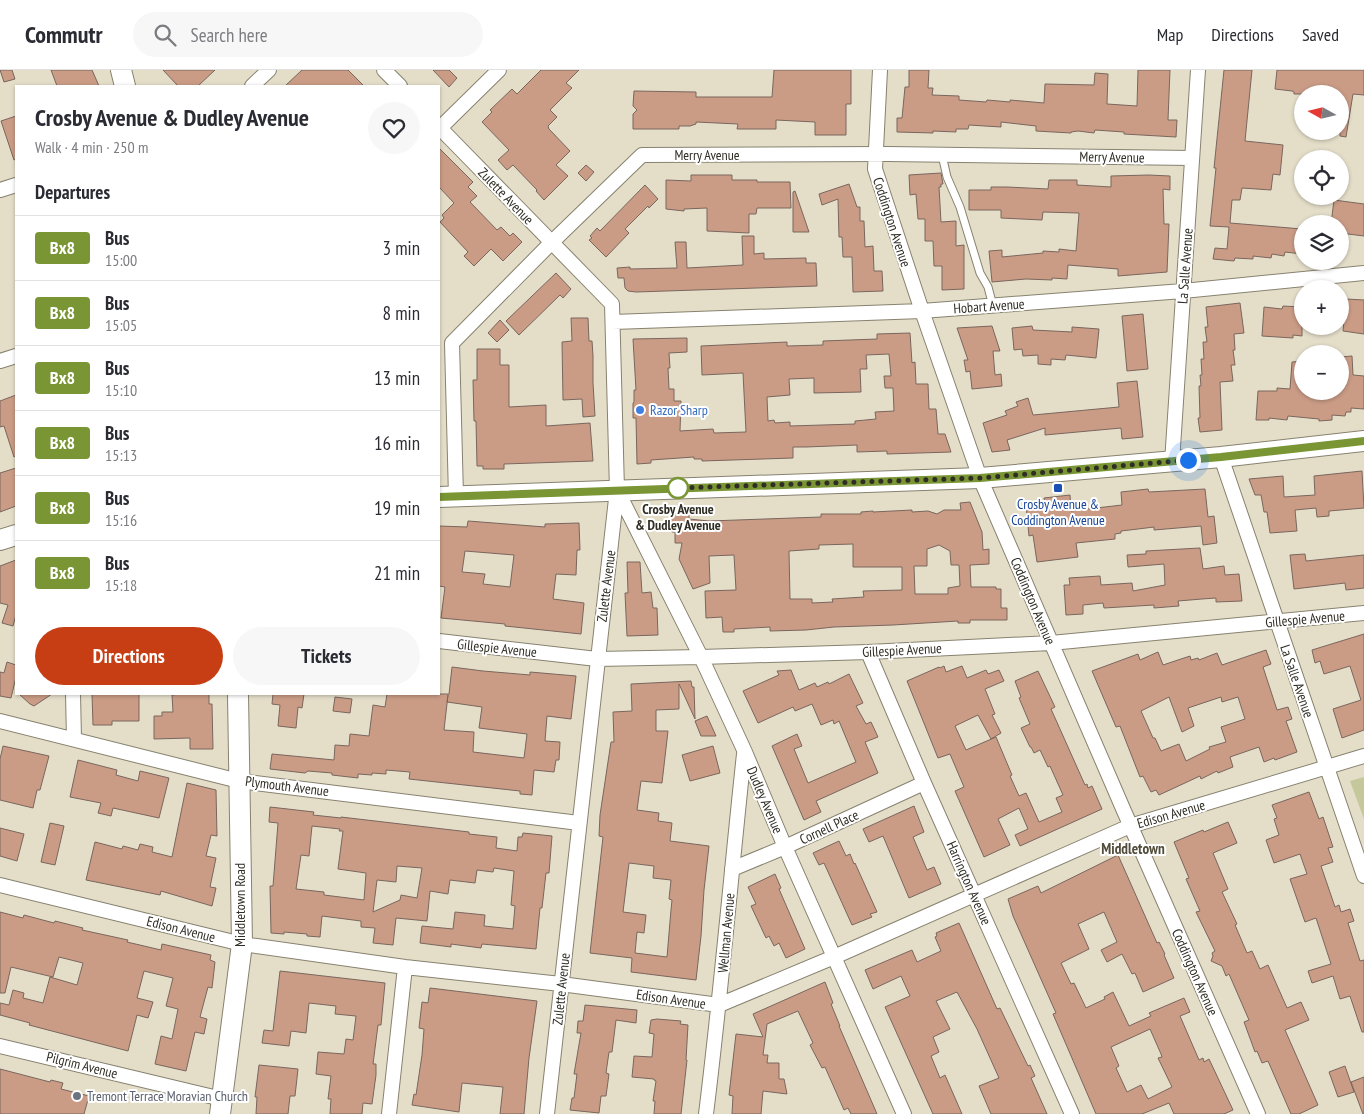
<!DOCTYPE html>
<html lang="en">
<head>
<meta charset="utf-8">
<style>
  body { margin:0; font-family:"PT Sans Narrow",sans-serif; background:#f7f7f7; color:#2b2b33; height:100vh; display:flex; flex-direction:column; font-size:19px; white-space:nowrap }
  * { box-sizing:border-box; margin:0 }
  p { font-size:16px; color:#7c7c81 }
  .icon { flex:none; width:28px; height:28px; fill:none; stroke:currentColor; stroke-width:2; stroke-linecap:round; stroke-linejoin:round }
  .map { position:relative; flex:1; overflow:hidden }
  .sheet { position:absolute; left:15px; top:15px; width:425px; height:610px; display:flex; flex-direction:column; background:#fff; border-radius:0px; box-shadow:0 1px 4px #0004 }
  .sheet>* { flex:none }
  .badge { padding:0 10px; border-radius:4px; font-size:18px; line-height:32px }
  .needle { width:32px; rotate:278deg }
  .fabs { position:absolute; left:1294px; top:15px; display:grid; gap:10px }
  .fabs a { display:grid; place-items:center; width:55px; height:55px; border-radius:50%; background:#fff; box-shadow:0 1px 4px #0004; font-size:25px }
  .you { position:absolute; width:25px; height:25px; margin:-12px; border:4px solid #fff; border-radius:50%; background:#1a73e8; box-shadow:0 0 0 8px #1a73e833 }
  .map>.badge { position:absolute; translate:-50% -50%; box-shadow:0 0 0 2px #fff }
  h2 { padding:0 20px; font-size:19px; line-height:45px }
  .round { display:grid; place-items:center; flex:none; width:52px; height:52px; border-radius:26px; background:#f7f7f7 }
  .headline { display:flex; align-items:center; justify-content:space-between; height:85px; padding:0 20px }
  h1 { font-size:24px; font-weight:700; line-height:38px }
  .button { display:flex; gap:10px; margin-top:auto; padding:10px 20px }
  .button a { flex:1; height:58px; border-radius:30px; background:#c73e14; color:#fff; font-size:20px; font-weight:700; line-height:58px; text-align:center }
  .button a+a { background:#f7f7f7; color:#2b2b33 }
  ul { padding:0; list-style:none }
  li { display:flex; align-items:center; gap:15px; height:65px; padding:0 20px; border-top:1px solid #e1e1e2 }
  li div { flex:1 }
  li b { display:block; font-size:19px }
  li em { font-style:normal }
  li .badge { min-width:55px; font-weight:700; text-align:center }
  header { display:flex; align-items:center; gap:30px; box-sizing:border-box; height:70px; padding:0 25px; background:#fff; border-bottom:1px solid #e1e1e2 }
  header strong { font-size:24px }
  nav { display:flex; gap:28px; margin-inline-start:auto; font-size:18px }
  .search { width:350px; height:45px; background:#f7f7f7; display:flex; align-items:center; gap:12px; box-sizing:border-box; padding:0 18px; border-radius:28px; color:#7c7c81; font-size:19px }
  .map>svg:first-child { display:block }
  .green { fill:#c5c89a }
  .building { fill:#ca9c86; stroke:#7a665d; fill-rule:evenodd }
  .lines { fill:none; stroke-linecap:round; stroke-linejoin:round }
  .lane-casing { stroke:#87826f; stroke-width:9 }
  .street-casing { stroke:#87826f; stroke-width:16 }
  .secondary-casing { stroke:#87826f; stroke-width:22 }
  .lane { stroke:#fff; stroke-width:7 }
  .street { stroke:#fff; stroke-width:14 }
  .secondary { stroke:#fff; stroke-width:20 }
  .line-casing { stroke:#fff; stroke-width:11 }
  .line { stroke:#799534; stroke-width:8 }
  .walk { stroke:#2f2d24; stroke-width:5; stroke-dasharray:0 9 }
  .shop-dot { fill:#3f7fe0; stroke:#fff; stroke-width:2 }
  .stop-dot { fill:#fff; stroke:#799534; stroke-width:2.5 }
  .transit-dot { fill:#1a4fb4; stroke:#fff; stroke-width:2 }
  .worship-dot { fill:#6b7280; stroke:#fff; stroke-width:2 }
  .labels { text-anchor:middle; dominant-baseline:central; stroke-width:4; stroke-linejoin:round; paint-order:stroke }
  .street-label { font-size:14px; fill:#2f2d24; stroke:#fff }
  .shop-label { font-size:14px; fill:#366cbe; stroke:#fff; text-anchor:start }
  .transit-label { font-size:14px; fill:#164399; stroke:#fff }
  .stop-label { font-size:14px; font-weight:bold; fill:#2f2d24; stroke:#fff }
  .worship-label { font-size:14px; fill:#5b616d; stroke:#fff; text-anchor:start }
  .neighbourhood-label { font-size:15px; font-weight:bold; fill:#514c3b; stroke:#fff }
</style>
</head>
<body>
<header>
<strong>Commutr</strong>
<div class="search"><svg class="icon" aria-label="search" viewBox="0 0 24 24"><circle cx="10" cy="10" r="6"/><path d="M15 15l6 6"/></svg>Search here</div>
<nav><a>Map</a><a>Directions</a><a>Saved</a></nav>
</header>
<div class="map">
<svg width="1364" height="1044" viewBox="0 0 1364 1044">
  <rect width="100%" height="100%" fill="#e4dec9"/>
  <path class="green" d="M1364 707V749L1350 711Z"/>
  <path class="building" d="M0 0H12L15 9 4 12Z
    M51 0H92L99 16H57Z
    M163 0H215L198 16H178Z
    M302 0H348L364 16H285Z
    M433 0H449L457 8 449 17Z
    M541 0H579L566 13 572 18 550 40 557 47 548 56 549 59 570 81 556 95 568 106 544 130 536 121 537 120 513 95 507 100 498 90 509 80 482 52 492 42 490 40 512 19 517 24Z
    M774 0H851V34H846V65H815V52L776 50V59H737L738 54 696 52V54L690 56H679V59H633V44L637 40 633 36 634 21 696 22V27H772Z
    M909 0H929L928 18H933L932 25 959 26V30L986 32 987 30 1010 32V30L1044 33 1045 14 1094 15 1095 3 1108 4 1107 34 1137 36 1138 0H1170L1168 50H1177L1176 67 1124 64V62L1095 60 1094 63 1078 61 1071 62V63L1036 61V56L1001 52V57L969 55 968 59H956V62L933 61V63L897 62V48H902L905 17H909Z
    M1224 0H1252L1245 71 1283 75 1280 105 1273 104 1271 120 1242 118 1240 130H1232L1230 153 1302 159V184L1285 182 1284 186 1272 184 1271 188 1253 186V189L1235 188 1234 191 1213 189 1215 178 1227 179 1229 157 1210 156 1216 98H1214Z
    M1277 0H1364V25L1353 24 1346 67 1340 66V24H1294V22L1292 21 1275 19Z
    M16 46V89L14 90 1 51Z
    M439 78 473 112 468 117 477 126 470 132 497 160 501 157 510 166 513 163 522 172 503 191 491 179 474 196 464 186 468 182 440 152 444 148 442 145 454 133 439 117Z
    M586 95 594 102 586 111 578 103Z
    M941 103 943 114H941V117H939L941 152 956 151V176L964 175V219L942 220V196H934L933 171H925V149H918L916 124 910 125 909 105Z
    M691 105H732V110H757V112H790L791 138H757L756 144H749V163L707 161V138L684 139V141L666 139V110L691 111Z
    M1149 105 1170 106V120L1163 119 1164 154H1169L1167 202 1118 206V199L1068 195 1067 209 1052 208V210L1026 209 992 212 989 181 1002 180V187L1043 183V181L1059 182V179L1076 181 1079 143 1043 142 1042 150 1001 148V140H969V120H991V117H1007L1048 119 1049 110H1077V115L1111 117V106Z
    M849 114 857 137H860V151H864L865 177 873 176 874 201H882L883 221 853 222 852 187H843L842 167H839L838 129 822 135 819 124Z
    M645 115 658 129 649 138 648 136 625 159 629 163 606 187 589 170 592 168 590 166 597 158 600 161Z
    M795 121 809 162H793V122Z
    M1334 130 1364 134V166L1340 163V154H1331Z
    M742 166H754V184L764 183V189L806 188V193H816L817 216 636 222 628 221 625 218 624 208H618L617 198 630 197V199L677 198 675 172H686L687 198 743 195Z
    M556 203 571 219 563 228 560 225 519 265 506 251Z
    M1346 229 1364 230V264L1343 261Z
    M1240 233 1244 263 1234 264 1235 280H1233L1235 295H1231L1233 311 1220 312 1222 360 1200 362 1198 348H1200L1199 316H1201L1200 305H1202L1201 289H1204L1203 272H1207L1205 257H1208L1206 237Z
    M1283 236 1302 237V266L1293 265V268L1262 266 1264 237 1282 239Z
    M1143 244 1148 299 1127 301 1122 246Z
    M571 248H588L589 271H592L593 286V313L595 346 583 347 582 329 563 330 562 272 572 271Z
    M500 250 509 260 497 272 488 263Z
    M992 256 1000 281H993L995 305 1001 304 1002 316 972 319 970 301 966 302 964 290H968L957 258Z
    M1032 256 1033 260 1072 262V257L1099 259 1096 288 1066 285 1065 290 1051 289V295L1038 294V285L1023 286 1022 279 1014 280 1012 258Z
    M910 263 912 293 915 292 916 314H928L929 339H936L938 364H945L951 382 887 384V381L857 382V375L806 377H793V388L702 391V389H694V387L651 390V393L637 394 636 348H633V333L634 332V320H636L633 269 687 268V282L669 283 670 298H668L669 319H674V331H681L680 361 713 359 714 363 746 362 743 303 702 305 701 276 787 272V276L823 275V271L877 269V264ZM889 284 891 306H884L885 318H893L894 341 875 342 876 349 855 351V354L790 356V352L775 353 774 350 768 351 767 327 790 325 789 309 814 308V323L861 322 860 299H867L866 285Z
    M477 279H500V295H509V337L546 335V356L590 353 593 391 504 394V399H483V396H477L476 351H474L473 310H477Z
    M1352 286 1353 305 1364 306V339L1351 338V342H1346L1345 346 1332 345V350L1319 351V349L1288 346 1287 350 1269 348V350H1256L1258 321H1277V318L1290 319 1292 292 1302 291V321H1340V287Z
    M1137 311 1143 367 1122 369 1121 358 1045 365V358L1007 370 1010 380 992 382 983 353 1007 345 1005 341 1018 336 1016 332 1028 328 1033 345 1119 337 1117 313Z
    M16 325V386L14 387 4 356 0 357V331Z
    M16 398V436L0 442V403Z
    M1362 401 1364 438 1329 441V446L1317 447 1316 438 1295 440 1297 461 1270 463 1267 442H1264L1261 425H1255L1249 409 1283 406 1284 427 1315 425 1314 406Z
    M1148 419 1149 422 1205 419 1208 447 1214 446 1217 473 1203 475 1201 456 1154 460V457L1138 459 1121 461V463L1115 464V469L1076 473 1078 487 1037 492 1033 465 1029 466 1026 435 1045 434 1044 428 1070 425 1071 441 1122 435 1121 422Z
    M970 432 982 462 983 480 989 479V494L970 495 971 517H996V519H1001V538H1007V550H970V553H958V551L893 555 834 557 806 560 770 561V557L734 559V562H723L722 547 706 548 705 521 736 520 734 485 709 486 710 513 693 519 679 489 682 473H675V462H672L671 443H689V449L709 451 821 447V444H861V442L873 441V442L912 440V442L928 441 937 444 944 440H961L960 433ZM853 474V497H902V520L863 521 864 527 832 529 833 532 812 533V529H790L789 481 819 479V475ZM939 475 950 481 951 495H959L960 516 948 518V524H915L914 496H927V479Z
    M468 451 545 457V454L579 453 580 480H577L576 505 556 504 553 529 584 533 581 564 505 556V554L441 548 445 517 439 516V456L467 457ZM465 481 514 485 510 517 483 514 485 504 462 502Z
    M1200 478 1203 499 1224 496 1225 505 1239 504 1242 531 1216 532V528L1202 529 1178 531 1179 536 1154 538V535L1104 538 1103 533 1083 535V544L1066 545 1064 515H1070L1069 508 1100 506 1101 515 1132 513 1133 521 1165 515 1164 494 1128 497 1127 485 1146 484V481Z
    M1305 484 1306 491 1364 485V518L1346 520 1345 513 1294 519 1290 485Z
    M16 490V545L13 556 2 553 8 535 0 533V496Z
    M627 492H640L642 523 651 522 653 538H657L658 565 627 566 625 523H628Z
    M1364 564V660L1342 668 1333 639 1361 630 1350 596 1324 604 1320 591 1315 593 1312 580Z
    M1266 580 1271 594 1263 597 1277 640 1288 637 1292 649 1286 651 1297 682 1275 690 1274 688 1264 692 1259 677 1230 687 1233 697 1218 703 1217 701 1201 709 1200 706 1159 725 1156 720 1151 722 1143 706 1140 707 1120 656 1116 657 1092 601 1138 584 1140 590 1158 582 1163 595 1190 586 1191 590 1198 588 1199 590 1217 583 1222 595ZM1169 627 1182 662 1194 656 1188 638 1221 627 1222 632 1238 627 1245 649 1221 657 1226 672 1209 677 1210 679 1186 691 1179 674 1161 681 1155 668H1153L1141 641Z
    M7 592 16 595V607L11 628 0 626V602L4 603Z
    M944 596 946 602 962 596 967 608 986 600 988 604 999 600 1004 611 985 619 995 644 992 645 1001 663 991 669 978 645 955 656 966 680 996 667 1012 705 1010 706 1019 726 1026 723 1039 752 1062 742 1056 728 1063 725 1050 696 1048 697 1040 680 1034 683 1031 677H1030L1021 658 1030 654 1019 628 1021 627 1015 611 1038 601 1055 637 1051 639 1085 715 1087 714 1088 718 1092 716 1102 739 1020 776 1015 765 1028 759 1019 738 998 749 1010 775 984 787 955 721 964 717 950 684 938 688 907 611 939 597 940 598Z
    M452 597 483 601 530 605V602L576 606 571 649 547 646 545 671 560 672 559 690H556L554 702 534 700 532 725 520 724V721L409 709 410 702 386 700V704L372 703V705L358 704V708L332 705V703L308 701 305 703 270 699 272 684 334 690 335 675 349 676 350 664 369 666 373 635 385 637 387 624H449ZM448 625 447 632 482 637 479 658 527 664 524 688 473 682 474 662 444 660Z
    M791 600 799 620 815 613 817 617 828 612 829 614 849 604 863 633 856 636 866 654 871 652 878 667 865 672 878 703 816 731 821 742 804 750 772 676 797 664 802 676 794 679 808 713 856 692 839 651 834 654 833 650 821 655 812 634 795 641 793 637 758 653 743 621 779 605 777 601Z
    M691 611 692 617H694L695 649 679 614V639L656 640V661H668L662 713 641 711 637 740 659 743 658 751 672 753 670 771 709 776 704 820 701 866 696 910 631 902 632 888 590 883 603 767 599 766 600 745 611 672H614L613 642 632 641 631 614ZM629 793 654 796 653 808 671 810 669 829 672 830 671 840 667 887 635 883 637 862 644 863 646 845 623 842Z
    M19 624H52L34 636 30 634Z
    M92 624H139V651H112V655H93Z
    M180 624H209V634H212L213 679H190V668L154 669V646H162V642H173L172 625Z
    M273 624H304L302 638 298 637 296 658 278 656 280 635 272 634Z
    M335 627 352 629 350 643 333 641Z
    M707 646 716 666H701L695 651Z
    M3 676 49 686 40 720H37L33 738 0 730V689Z
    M713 676 720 703 690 711 682 685Z
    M78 690 117 700 116 705 138 711 140 701 169 708 159 748 113 738 111 746 98 743 101 733 70 727Z
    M187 713 216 720 217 766 211 765 206 786 216 788 210 817 216 818 212 836 161 821 160 825 86 810 95 772 122 779 123 776 138 780 140 774 153 777 152 782 172 787Z
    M1309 722 1319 749 1323 747 1333 777 1328 778 1333 792 1321 796 1335 837 1339 835 1341 842 1350 839 1354 851 1348 853 1360 891 1364 890V962H1362L1350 926 1340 929 1333 906 1312 913 1308 901 1331 894 1316 848 1305 852 1290 809 1307 804 1300 784 1274 793 1266 770 1279 765 1274 749 1277 748 1272 735Z
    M914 736 924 762 913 767 927 800 934 797 941 814 909 828 883 766 869 772 863 759Z
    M270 737 314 742 313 745 341 748V747L469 762V764L497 767 496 778 517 781 518 767H522L523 763 552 766 549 803H546L542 838H540L536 879 482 874 481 878 451 874V877L420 873 422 856 453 859 455 842 485 845 484 856 513 859 515 836 511 835 514 801 494 798 493 802 477 800 475 813 450 810 448 824 430 821 427 851 396 848 393 875 373 873 375 858 361 857V851L322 846 320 867 307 866V864L284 862V864L271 863 270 816H273L278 753 269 752ZM312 756 340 759 339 761H343L338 799 366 803 364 830 324 825V822L296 819 301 785 309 786ZM397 796 422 798 417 828 401 825 400 830 373 842 377 810 396 812Z
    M1228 752 1237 773 1213 783 1228 819 1222 822 1237 854 1235 855 1247 883 1252 881 1260 899 1268 895 1287 938 1301 932 1309 950 1285 960 1318 1035 1299 1044H1291L1268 991 1262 993 1257 981 1255 982 1244 952 1249 950 1229 904 1226 906 1222 896 1211 891 1213 886 1212 883 1215 881 1196 842 1200 841 1186 809 1189 808 1174 772 1203 760 1204 762Z
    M50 753 64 756 55 795 41 792Z
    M0 758 24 764 17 791 0 786Z
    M839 771 846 786 850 784 854 794 855 793 877 842 870 844 872 847 852 855 824 793 819 795 813 783Z
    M1118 785 1157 873 1159 872 1165 884 1164 885 1174 908 1143 922 1135 903 1132 904 1122 884 1107 892 1101 880 1117 872 1104 842 1078 854 1089 879 1061 893 1071 914 1074 913 1086 938 1105 929 1104 927 1113 922 1129 956 1151 946 1149 943 1184 928 1190 942 1180 946 1199 990 1203 988 1204 992 1209 989 1233 1040 1224 1044H1174L1169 1033 1142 1044H1096L1053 944 1056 943 1013 846 1008 829 1038 816 1041 823ZM1150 959 1161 984 1162 987 1158 988 1172 1017 1148 1029 1141 1015 1127 1022 1116 998 1119 996 1111 977Z
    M775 804 781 818 779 819 805 879 786 888 779 873 774 876 769 866 766 868 751 836 756 834 748 817Z
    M0 842 23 848 24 845 54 853 55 851 83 858 82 860 128 870 127 872 161 880 162 874 211 885 210 890 215 892 212 918 208 917 200 947 207 949 204 964 195 962 186 1001 155 994 161 966 172 969 178 939 166 936 173 908 144 901 137 928 153 932 148 948 137 945 128 981 29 955 30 953 0 945V933L9 935 13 920 24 923 23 928 43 933 50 907 77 915 83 893 59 887 53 907 11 897 5 923H0Z
    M959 853 997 939 1000 938 1028 996 1030 995 1035 1006 1031 1008 1047 1044H991L979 1016 999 1008 977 959 957 922 936 931 950 959 933 967 939 982 931 986 940 1008 945 1005 962 1044H933L885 937 910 926 901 906 873 919 865 900 912 880 917 892 941 881 935 867 937 866 936 863Z
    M280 901 385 913 381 955H378L373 994H376V1005L372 1034 363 1033 362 1044H330L331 1029H328L331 1006 316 1004 318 982 344 984 346 969 353 970 356 946 335 944 336 936 309 933 306 963 291 961 289 976 262 973 264 960 273 961Z
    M825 912 833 933 831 934 840 956H839L877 1044H851L848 1038 844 1040 825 997 822 998 810 975 813 973 798 941 767 954 763 985H768L767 993H779V1009H784L787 1024 763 1021 761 1044H732L733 1026 729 1025 736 964 763 967 753 944Z
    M430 918 537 931 529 988 524 1044H500L503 1017 462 1013 459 1042 412 1035 414 1024 416 1025 422 985 424 959 419 958 422 932 428 933Z
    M585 935 637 940 636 953 616 950 612 982H609L606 1003 609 1004 606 1026H601L599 1043 570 1040 572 1028H574L577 1004H574L581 963H577L578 951H583Z
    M657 949 681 951 680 954 688 955 686 990H687L681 1044H654L655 1031H653L656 1011 654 1010V1009L632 1007 634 986 652 987 654 964 649 963 651 950Z
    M259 995 298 999 295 1026H290L288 1044H256L257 1027H255Z
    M1345 996 1354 1022 1338 1027 1329 1002Z
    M0 999 50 1012 51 1010 63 1013 61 1019 89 1026 84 1044H0Z
    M1364 1007V1044H1363L1351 1012Z"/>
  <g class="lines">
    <defs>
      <path id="lane" d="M942 85 947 107 960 137 980 203 988 217 993 236"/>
      <path id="street" d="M384 0 400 16
        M880 0 875 99 922 241 980 408 1124 741 1258 1044
        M252 16 269 0
        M439 57 612 234 617 420 547 1044
        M439 59 499 0
        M0 120 16 115
        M613 252 922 241 1183 221 1364 203
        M0 291 16 286
        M1221 387 1364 806
        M1172 392 1198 0
        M617 420 701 587 745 682 785 777 904 1044
        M456 427 452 273 552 172 642 85 888 84 1192 88
        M439 571 597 589 701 587 868 582 1051 573 1364 543
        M868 582 924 713 1072 1044
        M73 624 74 669
        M0 651 239 711 579 753
        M732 799 785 777 924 713
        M0 815 242 874 405 897 561 914 719 935 834 887 1130 756 1364 686
        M0 976 222 1029
        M389 1044 405 897
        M706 1044C721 924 731 804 744 684"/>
      <path id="secondary" d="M121 0 125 16
        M439 427 980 408 1221 387 1364 371
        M0 470 16 465
        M220 1044 242 874 238 624"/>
    </defs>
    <use href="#lane" class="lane-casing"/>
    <use href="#street" class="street-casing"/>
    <use href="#secondary" class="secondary-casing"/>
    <use href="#lane" class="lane"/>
    <use href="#street" class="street"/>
    <use href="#secondary" class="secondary"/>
  </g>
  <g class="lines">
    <defs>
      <path id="line" d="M439 427 980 408 1221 387 1364 371"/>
    </defs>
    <use href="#line" class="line-casing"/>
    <use href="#line" class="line"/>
    <path class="walk" d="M678 418H676L980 408 1188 390"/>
  </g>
  <circle class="shop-dot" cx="640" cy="340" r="5"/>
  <circle class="stop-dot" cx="678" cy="418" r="10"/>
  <rect class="transit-dot" x="1053" y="413" width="10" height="10" rx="2.5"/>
  <circle class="worship-dot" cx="77" cy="1026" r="5"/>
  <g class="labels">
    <g class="street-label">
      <text x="707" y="85">Merry Avenue</text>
      <text transform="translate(1112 87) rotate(1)">Merry Avenue</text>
      <text transform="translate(506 126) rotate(46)">Zulette Avenue</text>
      <text transform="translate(892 152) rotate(72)">Coddington Avenue</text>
      <text transform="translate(1185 196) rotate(-86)">La Salle Avenue</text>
      <text transform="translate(989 236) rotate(-4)">Hobart Avenue</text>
      <text transform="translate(606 516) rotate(-83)">Zulette Avenue</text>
      <text transform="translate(1033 531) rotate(67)">Coddington Avenue</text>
      <text transform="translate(1305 549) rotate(-5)">Gillespie Avenue</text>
      <text transform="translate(497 578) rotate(6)">Gillespie Avenue</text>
      <text transform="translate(902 580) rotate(-3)">Gillespie Avenue</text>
      <text transform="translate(1297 611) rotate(71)">La Salle Avenue</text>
      <text transform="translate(287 716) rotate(7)">Plymouth Avenue</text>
      <text transform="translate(765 730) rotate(67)">Dudley Avenue</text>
      <text transform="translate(1171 744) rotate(-16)">Edison Avenue</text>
      <text transform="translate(829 757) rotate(-25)">Cornell Place</text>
      <text transform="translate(969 813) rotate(66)">Harrington Avenue</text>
      <text transform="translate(240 835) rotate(-90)">Middletown Road</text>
      <text transform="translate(181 859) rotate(14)">Edison Avenue</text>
      <text transform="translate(726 863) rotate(-85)">Wellman Avenue</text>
      <text transform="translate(1195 902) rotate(66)">Coddington Avenue</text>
      <text transform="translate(561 919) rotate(-84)">Zulette Avenue</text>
      <text transform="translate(671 929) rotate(8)">Edison Avenue</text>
      <text transform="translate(82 995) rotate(14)">Pilgrim Avenue</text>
    </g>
    <g class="shop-label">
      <text x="650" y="340">Razor Sharp</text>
    </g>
    <g class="transit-label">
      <text x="1058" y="434">Crosby Avenue &amp;<tspan x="1058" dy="16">Coddington Avenue</tspan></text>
    </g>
    <g class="stop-label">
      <text x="678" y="439">Crosby Avenue<tspan x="678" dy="16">&amp; Dudley Avenue</tspan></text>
    </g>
    <g class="worship-label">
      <text x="87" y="1026">Tremont Terrace Moravian Church</text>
    </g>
    <g class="neighbourhood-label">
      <text x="1133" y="778">Middletown</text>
    </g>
  </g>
</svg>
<div class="fabs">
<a><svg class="needle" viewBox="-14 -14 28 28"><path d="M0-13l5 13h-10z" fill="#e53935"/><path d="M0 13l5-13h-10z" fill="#7c7c81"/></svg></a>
<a><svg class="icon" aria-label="locate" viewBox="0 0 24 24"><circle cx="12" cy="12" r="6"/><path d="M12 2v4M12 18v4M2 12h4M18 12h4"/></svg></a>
<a><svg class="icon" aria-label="layers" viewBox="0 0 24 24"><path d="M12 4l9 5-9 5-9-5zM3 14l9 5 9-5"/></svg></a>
<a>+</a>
<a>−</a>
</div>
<div class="you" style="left:1188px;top:390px"></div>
<section class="sheet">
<div class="headline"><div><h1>Crosby Avenue &amp; Dudley Avenue</h1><p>Walk · 4 min · 250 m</p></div><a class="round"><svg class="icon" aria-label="heart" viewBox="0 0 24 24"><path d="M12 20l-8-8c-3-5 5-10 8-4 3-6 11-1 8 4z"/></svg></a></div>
<h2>Departures</h2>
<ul>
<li><span class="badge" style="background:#799534;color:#fff">Bx8</span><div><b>Bus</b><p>15:00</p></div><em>3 min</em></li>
<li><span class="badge" style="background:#799534;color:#fff">Bx8</span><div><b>Bus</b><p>15:05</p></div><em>8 min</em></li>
<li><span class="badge" style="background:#799534;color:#fff">Bx8</span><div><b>Bus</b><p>15:10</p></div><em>13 min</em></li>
<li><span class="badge" style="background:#799534;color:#fff">Bx8</span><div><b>Bus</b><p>15:13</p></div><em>16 min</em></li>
<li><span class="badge" style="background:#799534;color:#fff">Bx8</span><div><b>Bus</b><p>15:16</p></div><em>19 min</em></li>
<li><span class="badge" style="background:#799534;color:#fff">Bx8</span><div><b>Bus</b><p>15:18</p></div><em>21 min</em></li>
</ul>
<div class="button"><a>Directions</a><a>Tickets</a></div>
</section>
</div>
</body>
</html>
